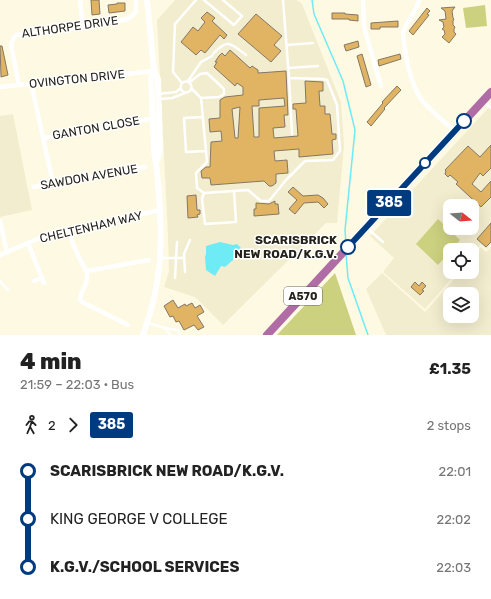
<!DOCTYPE html>
<html lang="en">
<head>
<meta charset="utf-8">
<style>
  body { margin:0; font-family:Rubik,sans-serif; background:#f2f2f2; color:#222; height:100vh; display:flex; flex-direction:column; font-size:15px; white-space:nowrap }
  * { box-sizing:border-box; margin:0 }
  p { font-size:13px; color:#767676 }
  .icon { flex:none; width:22px; height:22px; fill:none; stroke:currentColor; stroke-width:2; stroke-linecap:round; stroke-linejoin:round }
  .map { position:relative; height:335px; overflow:hidden }
  .side { display:flex; flex-direction:column; background:#fff; flex:1 }
  .side>* { flex:none }
  .badge { padding:0 8px; border-radius:3px; font-size:14px; line-height:26px }
  .needle { width:26px; rotate:107deg }
  .fabs { position:absolute; left:443px; top:199px; display:grid; gap:8px }
  .fabs a { display:grid; place-items:center; width:36px; height:36px; border-radius:8px; background:#fff; box-shadow:0 4px 16px #0002; font-size:20px }
  .map>.badge { position:absolute; translate:-50% -50%; box-shadow:0 0 0 2px #fff }
  .legs { display:flex; align-items:center; gap:6px; height:44px; padding:0 20px; font-size:13px }
  .legs p { margin-inline-start:auto }
  .headline { display:flex; align-items:center; justify-content:space-between; height:68px; padding:0 20px }
  h1 { font-size:22px; font-weight:800; line-height:30px }
  ul { padding:0 20px; list-style:none }
  li { display:flex; align-items:center; gap:14px; height:48px; font-size:15px }
  li i { display:grid; place-items:center; width:6px; height:100%; margin:0 5px; background:currentColor }
  li i::after { content:''; width:10px; height:10px; margin:-5px; border:3px solid; border-radius:50%; background:#fff }
  li p { margin-inline-start:auto }
  li:first-child i { background:linear-gradient(#0000 50%,currentColor 0) }
  li:last-child i { background:linear-gradient(currentColor 50%,#0000 0) }
  .map>svg:first-child { display:block }
  .built { fill:#f3edcf; fill-rule:evenodd }
  .green { fill:#ccd180 }
  .water { fill:#6febf6 }
  .lines { fill:none; stroke-linecap:round; stroke-linejoin:round }
  .stream { stroke:#6febf6; stroke-width:1.5 }
  .building { fill:#e1b464; stroke:#837765; fill-rule:evenodd }
  .lane { stroke:#fff; stroke-width:2.5 }
  .street { stroke:#fff; stroke-width:4.5 }
  .secondary { stroke:#fff; stroke-width:6 }
  .highway { stroke:#af6ca5; stroke-width:8 }
  .line-1-casing { stroke:#fff; stroke-width:9 }
  .line-1 { stroke:#003b80; stroke-width:6 }
  .stop-1-dot { fill:#fff; stroke:#003b80; stroke-width:2 }
  .labels { text-anchor:middle; dominant-baseline:central; stroke-width:3; stroke-linejoin:round; paint-order:stroke }
  .shield { fill:#fff; stroke:#66655f; stroke-width:1 }
  .shield-label { font-size:11px; font-weight:bold; fill:#25231b }
  .street-label { font-size:12px; fill:#25231b; stroke:#fff }
  .stop-label { font-size:12px; font-weight:bold; fill:#25231b; stroke:#fff; text-anchor:end }
</style>
</head>
<body>
<div class="map">
<svg width="491" height="335" viewBox="0 0 491 335">
  <rect width="100%" height="100%" fill="#fef9e2"/>
  <path class="built" d="M175 0H297L302 4 341 102 344 146 337 223H326L223 325 195 297 164 287 169 271 168 235 157 20Z
    M491 105V244L487 249 481 244 472 254V250H450V272H457L425 309 383 272 394 258 370 236ZM450 206H472V228H450Z
    M13 114 32 210 0 217V115V116Z
    M481 247 486 252 491 247V335H386L366 289 382 273 425 312 460 272H472V258ZM450 294H472V316H450Z"/>
  <path class="green" d="M485 5 487 26 466 28 463 8Z
    M438 219 460 240 438 265 416 244Z
    M335 273 356 335H277Z"/>
  <path class="water" d="M220 242 233 245 237 244 241 248 238 253 233 255V260L225 267 221 266 215 276 206 270 205 257 206 254V246Z"/>
  <g class="lines">
    <path class="stream" d="M312 0 314 14 343 81 355 130 345 230 346 244
      M346 254 348 278 368 335"/>
  </g>
  <path class="building" d="M91 0H99L100 14 92 15Z
    M117 3H125V11L109 13 108 5 117 4Z
    M455 7 452 11 453 18 454 19 453 21V25L455 27 454 29V32L456 34 449 43 442 37 445 34 444 30 442 29 444 27 443 22 439 20 446 19 445 11 441 8Z
    M427 8 430 11 427 14 429 15 413 35 409 31Z
    M207 12 215 18 212 21 227 35 224 39 220 35 205 53 201 50 196 55 181 42 193 27 198 31 205 22 201 18Z
    M332 13H345V14L358 15V21L349 20V19H332Z
    M256 14 282 36 274 45 281 51 271 62 238 34Z
    M398 21V27H380V29H371V23Z
    M358 41 359 47 346 51 344 45Z
    M0 46H2L8 75 1 77Z
    M230 50 250 68 252 66 258 70V73L286 71 288 115H284L285 127 273 128 274 138 298 136 296 109H293V104L306 103 305 81 323 82V91H319L320 106H325V114H330L332 134H336V139L332 140 333 154 299 157V149L274 151 275 161 287 160 288 173 276 174V183L272 186H269L264 181 211 185 210 178H202L201 171 206 167H210L211 142 222 141 221 131 210 132 209 119 220 118V100L225 97 243 95V87L237 83 235 86 214 67 217 62H215L219 56 222 53 225 56ZM284 98 285 106 259 108V137H254L252 106H259V100ZM240 107 238 138H235L232 109Z
    M362 54 371 85 366 87 357 56Z
    M400 54 401 59 379 66 378 60Z
    M397 86 401 90 384 108 385 109 371 126 367 122 383 103 382 102Z
    M491 145V168L483 176 480 173 472 184 481 192 491 181V197L481 207 456 184 458 182 450 175 448 177 445 174 446 171 445 170 468 146 480 157Z
    M293 187 303 196 318 195 323 198 328 204 324 208 318 202 304 203 295 214 289 209 297 200 288 192Z
    M196 195 197 210H200V214L197 215 198 217 188 218 187 196Z
    M275 201V204H278L279 214 254 216V209H256V203L269 204Z
    M491 223V242L486 247 477 239Z
    M415 282 419 286 422 282 426 286 422 290 424 291 420 295 411 287Z
    M173 300 178 308 185 304 186 306 192 303 195 308 200 305 204 312 197 316 204 327 198 330 194 325 184 330 179 321 176 322 173 316 170 317 164 306Z"/>
  <g class="lines">
    <path class="lane" d="M204 0 234 25 242 16 223 0
      M287 45 313 43
      M213 54C227 38 231 43 246 55
      M288 68 318 66
      M289 78 292 134
      M188 81 201 62 212 56
      M180.5 87a5.5 5.5 0 1 1 11 0a5.5 5.5 0 1 1-11 0Z
      M190 82 200 74 207 73 224 89V94L219 97 201 98
      M182 83 173 72 175 24 196 0
      M192 89 201 98 207 162 196 173 197 188 204 193 248 190 261 201H269L286 180 305 161 333 160 340 151 337 105 327 80 323 79 289 78 283 0
      M158 94 176 92 181 88
      M159 99 172 98 185 93
      M483 102 491 108
      M203 117 184 118 186 152 206 151
      M204 193 202 199 205 224 236 222 234 191
      M391 204 399 210
      M368 229 383 242
      M161 258H184
      M185 272 184 254 190 240
      M175 278 177 242
      M0 281 8 290
      M148 323 165 328 178 330 180 335
      M166 329 170 335"/>
    <path class="street" d="M80 0 83 27
      M363 0 364 27 381 86
      M419 0C417 12 406 21 403 33 405 54 409 81 421 99 429 110 444 121 455 131
      M31 83 53 183
      M19 85 11 45 13 39 16 35 83 27 128 19 136 12V0
      M0 87 154 71
      M44 138 149 119
      M34 187 145 167
      M0 221 7 252
      M69 230C71 242 77 253 82 263 85 269 88 271 87 278 87 285 81 291 80 299L82 302 128 325
      M28 243 44 283
      M0 255 47 235 160 210
      M87 271 149 260
      M34 281 42 278"/>
    <path class="secondary" d="M147 0 154 71 158 79 160 148 157 161
      M143 335C161 286 163 247 159 196 158 181 157 166 154 151L151 78 154 71"/>
    <path class="highway" d="M267 335 491 92"/>
  </g>
  <g class="lines">
    <defs>
      <path id="line-1" d="M348 247 464 121"/>
    </defs>
    <use href="#line-1" class="line-1-casing"/>
    <use href="#line-1" class="line-1"/>
  </g>
  <g class="stop-1-dot">
    <circle cx="464" cy="121" r="7"/>
    <circle cx="425" cy="163" r="5"/>
    <circle cx="348" cy="247" r="7"/>
  </g>
  <g class="labels">
    <rect class="shield" x="284" y="287" width="38" height="18" rx="3"/>
    <g class="shield-label">
      <text x="303" y="296">A570</text>
    </g>
    <g class="street-label">
      <text transform="translate(70 27) rotate(-8)">ALTHORPE DRIVE</text>
      <text transform="translate(77 79) rotate(-6)">OVINGTON DRIVE</text>
      <text transform="translate(96 128) rotate(-10)">GANTON CLOSE</text>
      <text transform="translate(89 177) rotate(-10)">SAWDON AVENUE</text>
      <text transform="translate(91 227) rotate(-13)">CHELTENHAM WAY</text>
    </g>
    <g class="stop-label">
      <text x="337" y="240">SCARISBRICK<tspan x="337" dy="14">NEW ROAD/K.G.V.</tspan></text>
    </g>
  </g>
</svg>
<div class="fabs">
<a><svg class="needle" viewBox="-14 -14 28 28"><path d="M0-13l5 13h-10z" fill="#e53935"/><path d="M0 13l5-13h-10z" fill="#767676"/></svg></a>
<a><svg class="icon" aria-label="locate" viewBox="0 0 24 24"><circle cx="12" cy="12" r="6"/><path d="M12 2v4M12 18v4M2 12h4M18 12h4"/></svg></a>
<a><svg class="icon" aria-label="layers" viewBox="0 0 24 24"><path d="M12 4l9 5-9 5-9-5zM3 14l9 5 9-5"/></svg></a>
</div>
<b class="badge" style="left:389px;top:203px;background:#003b80;color:#fff">385</b>
</div>
<section class="side">
<div class="headline"><div><h1>4 min</h1><p>21:59 – 22:03 · Bus</p></div><b>£1.35</b></div>
<div class="legs"><svg class="icon" aria-label="walk" viewBox="0 0 24 24"><circle cx="13" cy="4" r="2"/><path d="M13 8l-2 6 4 7M11 14l-3 7M7 12l3-4h3l4 4"/></svg>2<svg class="icon" aria-label="forward" viewBox="0 0 24 24"><path d="M9 5l7 7-7 7"/></svg><b class="badge" style="background:#003b80;color:#fff">385</b><p>2 stops</p></div>
<ul>
<li><i style="color:#003b80"></i><b>SCARISBRICK NEW ROAD/K.G.V.</b><p>22:01</p></li>
<li><i style="color:#003b80"></i><span>KING GEORGE V COLLEGE</span><p>22:02</p></li>
<li><i style="color:#003b80"></i><b>K.G.V./SCHOOL SERVICES</b><p>22:03</p></li>
</ul>
</section>
</body>
</html>
